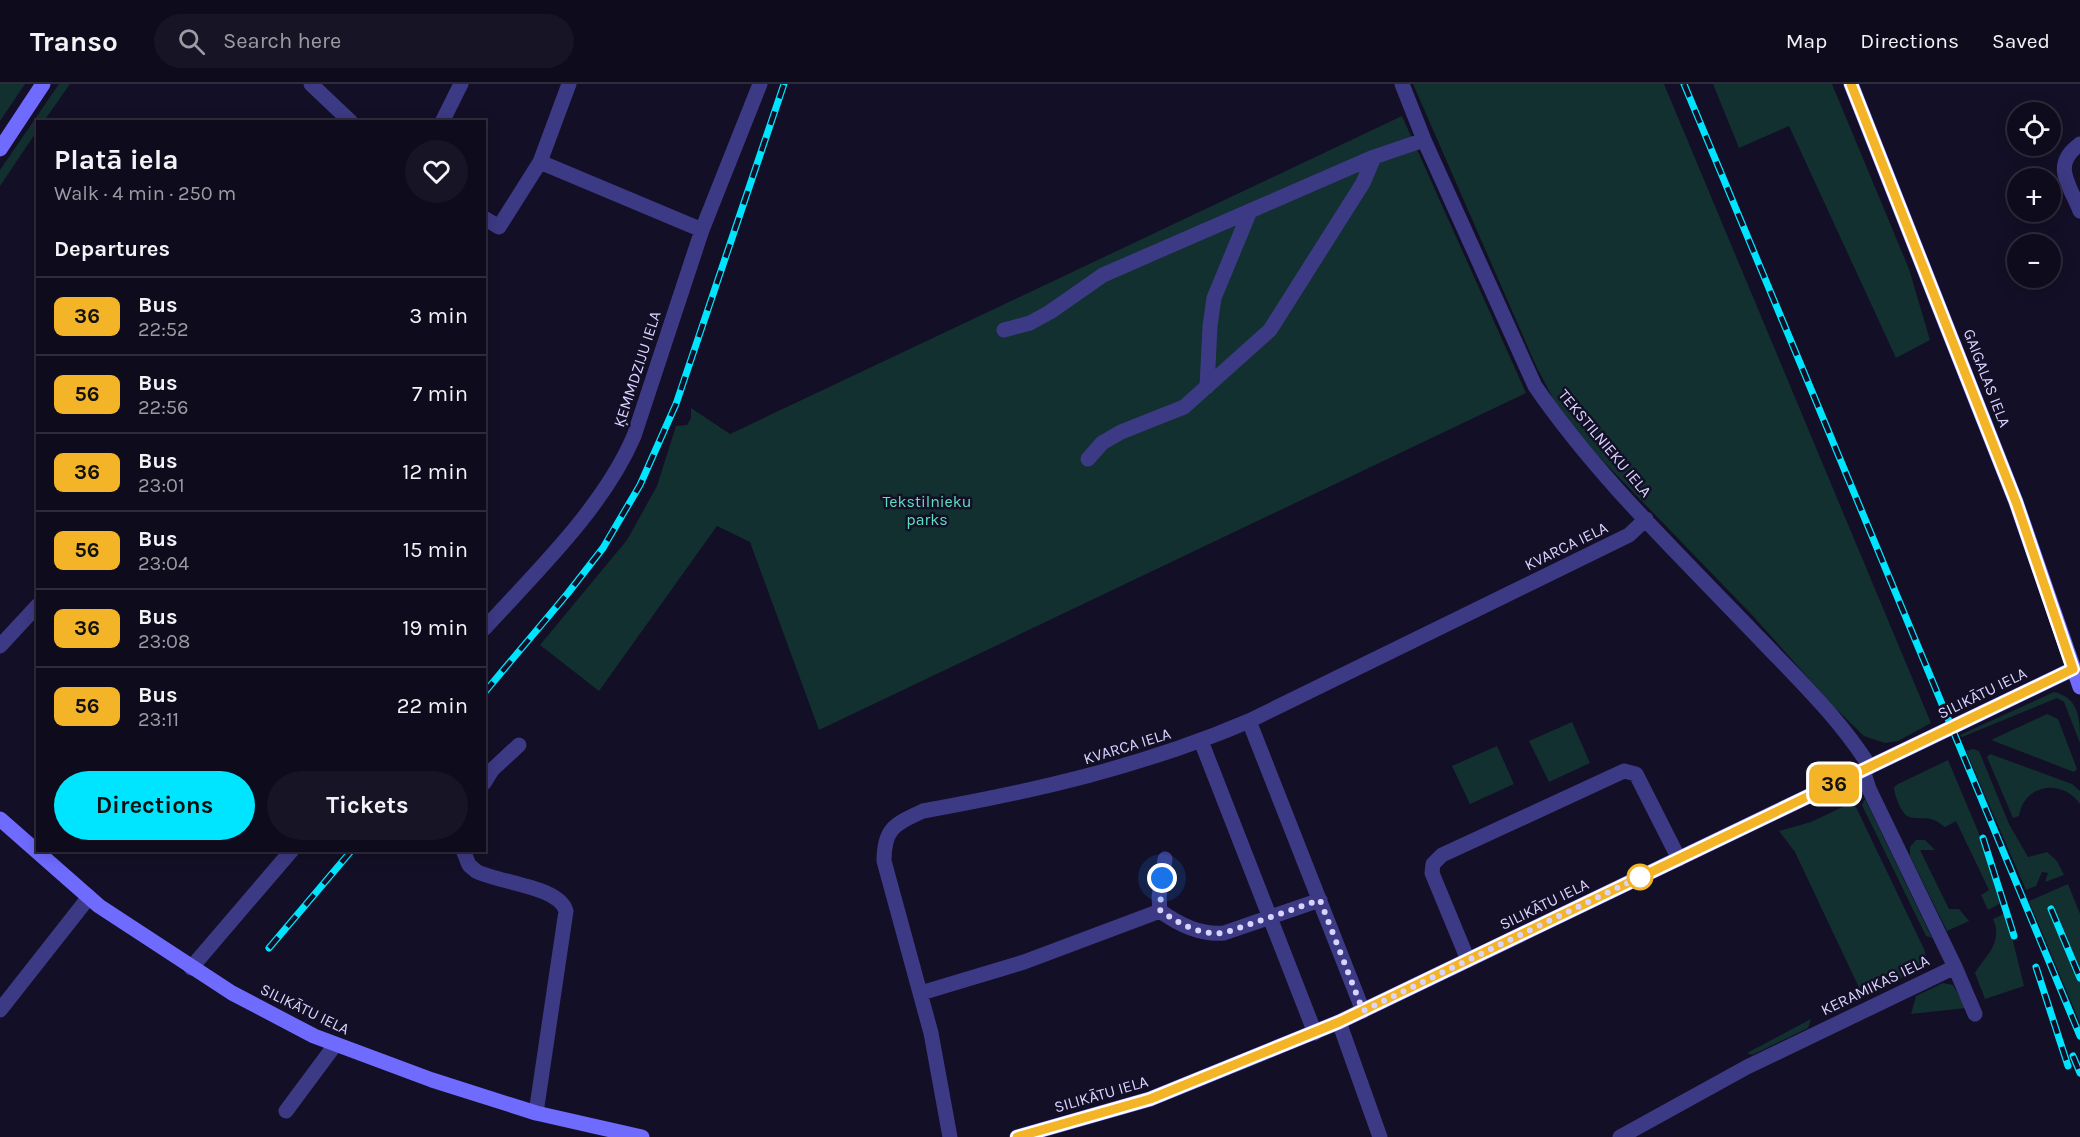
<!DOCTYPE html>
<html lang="en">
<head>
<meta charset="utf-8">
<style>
  body { margin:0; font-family:Karla,sans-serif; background:#171425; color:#f1f3f6; height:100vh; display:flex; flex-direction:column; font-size:22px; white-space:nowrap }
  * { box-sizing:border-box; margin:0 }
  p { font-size:20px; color:#9b9ba3 }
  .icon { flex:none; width:33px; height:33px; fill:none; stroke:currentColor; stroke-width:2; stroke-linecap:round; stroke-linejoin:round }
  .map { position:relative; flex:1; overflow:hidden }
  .sheet { position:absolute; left:36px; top:36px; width:450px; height:732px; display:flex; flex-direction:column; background:#0e0b1c; border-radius:0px; box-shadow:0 3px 15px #0003,0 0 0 2px #2e2b3b }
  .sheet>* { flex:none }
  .badge { padding:0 12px; border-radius:9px; font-size:21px; line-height:39px }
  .controls { position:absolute; left:2007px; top:18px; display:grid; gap:12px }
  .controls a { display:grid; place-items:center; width:54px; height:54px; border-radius:50%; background:#0e0b1c; box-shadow:0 3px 15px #0003,0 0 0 2px #2e2b3b; font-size:30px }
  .you { position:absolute; width:30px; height:30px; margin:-15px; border:4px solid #fff; border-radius:50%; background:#1a73e8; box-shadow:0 0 0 9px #1a73e833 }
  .map>.badge { position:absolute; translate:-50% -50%; box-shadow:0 0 0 3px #fff }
  h2 { padding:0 18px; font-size:22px; line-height:54px }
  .round { display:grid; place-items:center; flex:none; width:63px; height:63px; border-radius:32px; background:#171425 }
  .headline { display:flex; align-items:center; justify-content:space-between; height:102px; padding:0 18px }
  h1 { font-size:28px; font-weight:700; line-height:45px }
  .button { display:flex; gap:12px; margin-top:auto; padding:12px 18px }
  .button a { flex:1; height:69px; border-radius:36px; background:#00e5ff; color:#111; font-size:24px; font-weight:700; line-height:69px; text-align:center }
  .button a+a { background:#171425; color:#f1f3f6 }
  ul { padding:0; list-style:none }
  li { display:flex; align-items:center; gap:18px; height:78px; padding:0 18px; border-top:2px solid #2e2b3b }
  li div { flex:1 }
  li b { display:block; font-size:22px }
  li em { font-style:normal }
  li .badge { min-width:66px; font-weight:700; text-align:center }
  header { display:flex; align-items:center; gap:36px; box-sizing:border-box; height:84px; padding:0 30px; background:#0e0b1c; border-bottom:2px solid #2e2b3b }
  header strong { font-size:28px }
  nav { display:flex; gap:33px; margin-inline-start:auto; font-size:21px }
  .search { width:420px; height:54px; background:#171425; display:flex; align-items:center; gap:15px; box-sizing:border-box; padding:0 21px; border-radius:33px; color:#9b9ba3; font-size:22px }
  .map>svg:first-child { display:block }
  .green { fill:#12302f }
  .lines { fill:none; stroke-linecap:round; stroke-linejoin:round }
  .street { stroke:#3d3a85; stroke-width:15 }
  .secondary { stroke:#6f6bff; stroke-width:15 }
  .rail-casing { stroke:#00e5ff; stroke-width:7 }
  .rail { stroke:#130f26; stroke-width:4.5; stroke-dasharray:14; stroke-linecap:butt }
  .line-casing { stroke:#fff; stroke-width:14 }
  .line { stroke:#f4b427; stroke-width:9 }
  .walk { stroke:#d9d4ff; stroke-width:6; stroke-dasharray:0 10.8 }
  .stop-dot { fill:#fff; stroke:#f4b427; stroke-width:3 }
  .labels { text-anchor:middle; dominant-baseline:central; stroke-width:5; stroke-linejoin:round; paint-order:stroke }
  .street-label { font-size:16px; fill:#d9d4ff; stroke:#130f26 }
  .park-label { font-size:16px; fill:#5fe0c0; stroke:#130f26 }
</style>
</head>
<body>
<header>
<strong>Transo</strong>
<div class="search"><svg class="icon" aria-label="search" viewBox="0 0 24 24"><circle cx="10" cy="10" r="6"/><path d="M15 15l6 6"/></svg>Search here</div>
<nav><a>Map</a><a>Directions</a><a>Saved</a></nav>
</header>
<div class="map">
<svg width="2080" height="1053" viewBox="0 0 2080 1053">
  <rect width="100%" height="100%" fill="#130f26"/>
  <path class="green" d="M0 0H25L0 37Z
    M59 0H70L44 37 38 38 37 47 0 102V86Z
    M1413 0H1664L1931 639 1898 657 1885 659 1864 652 1834 623 1753 532 1603 377 1562 331 1537 284Z
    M1713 0H1832L1909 185 1930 256 1896 274 1789 42 1739 64Z
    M1402 32 1526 309 819 646 750 458 717 442 599 607 540 561 627 456 657 402 676 342 687 341 691 334V324L730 350Z
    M2054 608C2080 614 2080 636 2080 659L2064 618 2057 614 1962 653 1960 651Z
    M2047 630 2058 635 2077 685 2074 688 1991 656Z
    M1572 638 1590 679 1549 698 1529 657Z
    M1497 662 1514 700 1470 720 1452 682Z
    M1973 665 1979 667 2009 740 2028 773 2047 768 2057 777 2064 791 2045 798 2048 789 2042 788 2036 802 2026 806 1966 667Z
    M1990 670 2072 700 2080 707V720C2062 694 2024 700 2019 732L2013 734 1987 673Z
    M1948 676 1980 752 2001 819 1988 826 1981 811 1989 806 1956 737 1945 743C1927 729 1924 737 1909 733 1901 730 1894 710 1894 703L1898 700Z
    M1865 715 1932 854 1926 852 1862 721Z
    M1849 720 1856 723 1924 865 1927 876 1922 884 1863 912 1795 768 1779 747 1811 738Z
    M1916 756H1925L1935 766H1920L1949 825H1959L1969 837 1947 847 1910 772V763Z
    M2068 800 2080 830V939L2029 817Z
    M2006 829 2024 902 1985 915 1975 889C1984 873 2004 859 1993 835Z
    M1943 899 1953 901 1966 924 1911 930 1916 912Z
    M1811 935 1808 944 1752 971 1747 969Z"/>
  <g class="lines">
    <path class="street" d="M311 0 351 38
      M1402 0 1424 56 1535 302C1598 394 1683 474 1760 555 1799 596 1840 635 1870 683
      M442 38 461 0
      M2080 60C2051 81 2069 99 2080 127
      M540 78 569 0
      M484 134 499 143 540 78 702 146
      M1004 246 1030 239 1050 228 1103 191 1250 127
      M1207 303 1210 242 1214 214 1250 127 1374 73 1424 56
      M1088 375 1102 359 1121 348 1184 323 1270 246 1363 99 1374 73
      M484 545C537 487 603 424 634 352L702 146 760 0
      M0 562 38 521
      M1249 637 1363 927
      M1201 657 1315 949
      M484 699 492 686 519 661
      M463 766 469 781 476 787C498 799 559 802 566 827L536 1029
      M1160 827C1180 841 1200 851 1224 849L1320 816
      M1468 876 1432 789 1433 780 1442 771 1624 687 1636 690 1679 775
      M1955 883 1975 930
      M191 884 292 766
      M921 909 1024 878 1160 827 1159 813 1165 775
      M0 926 89 813
      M1339 938 1380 1053
      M286 1027 335 961
      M950 1053 931 949 884 777C884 744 895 740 923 727 1035 707 1144 682 1249 637L1629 451 1646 435
      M1620 1053 1747 983 1955 883 1869 705 1863 686"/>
    <path class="secondary" d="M1851 0 2016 418 2080 603
      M0 65 43 0
      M0 735 99 822 232 909 314 952 432 996 536 1029 642 1053
      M1017 1053 1150 1015 1339 938 2073 585"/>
    <defs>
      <path id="rail" d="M1684 0 2080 952
        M484 609 568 509 603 464 640 401 676 320 784 0
        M1983 754 2014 852
        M2051 825 2080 894
        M269 864 352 766
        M2036 883 2068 982
        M2073 972 2080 989"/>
    </defs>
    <use href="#rail" class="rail-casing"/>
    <use href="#rail" class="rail"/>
  </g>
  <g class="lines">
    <defs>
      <path id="line" d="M1017 1053 1150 1015 1339 938 2073 585 2016 418 1851 0"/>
    </defs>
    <use href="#line" class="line-casing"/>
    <use href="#line" class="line"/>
    <path class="walk" d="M1162 794 1160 826C1180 841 1200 851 1224 849L1320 816 1363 927 1646 790 1640 793"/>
  </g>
  <circle class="stop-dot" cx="1640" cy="793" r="12"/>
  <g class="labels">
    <g class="street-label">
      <text transform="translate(637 285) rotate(-72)">ĶEMMDZIJU IELA</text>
      <text transform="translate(1987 294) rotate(69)">GAIGALAS IELA</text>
      <text transform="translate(1605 359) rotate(50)">TEKSTILNIEKU IELA</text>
      <text transform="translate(1566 462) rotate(-26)">KVARCA IELA</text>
      <text transform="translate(1982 609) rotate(-26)">SILIKĀTU IELA</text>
      <text transform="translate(1127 662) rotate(-17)">KVARCA IELA</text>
      <text transform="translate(1544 820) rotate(-26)">SILIKĀTU IELA</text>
      <text transform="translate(1875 901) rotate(-26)">KERAMIKAS IELA</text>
      <text transform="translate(305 925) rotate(26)">SILIKĀTU IELA</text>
      <text transform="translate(1101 1010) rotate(-16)">SILIKĀTU IELA</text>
    </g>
    <g class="park-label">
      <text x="927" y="417">Tekstilnieku<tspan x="927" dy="18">parks</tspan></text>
    </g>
  </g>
</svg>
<div class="controls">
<a><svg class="icon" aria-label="locate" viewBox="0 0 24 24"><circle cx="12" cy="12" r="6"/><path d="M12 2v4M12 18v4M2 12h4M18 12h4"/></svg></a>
<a>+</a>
<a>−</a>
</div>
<div class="you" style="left:1162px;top:794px"></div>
<b class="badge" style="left:1834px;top:700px;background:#f4b427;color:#111">36</b>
<section class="sheet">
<div class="headline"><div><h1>Platā iela</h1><p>Walk · 4 min · 250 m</p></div><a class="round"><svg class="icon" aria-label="heart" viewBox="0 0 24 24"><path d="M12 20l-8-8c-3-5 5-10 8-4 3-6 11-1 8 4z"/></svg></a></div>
<h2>Departures</h2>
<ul>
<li><span class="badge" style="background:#f4b427;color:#111">36</span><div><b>Bus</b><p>22:52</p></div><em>3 min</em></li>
<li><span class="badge" style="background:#f4b427;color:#111">56</span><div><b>Bus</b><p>22:56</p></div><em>7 min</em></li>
<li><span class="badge" style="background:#f4b427;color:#111">36</span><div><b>Bus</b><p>23:01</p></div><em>12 min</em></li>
<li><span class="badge" style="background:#f4b427;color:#111">56</span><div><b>Bus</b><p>23:04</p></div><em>15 min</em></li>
<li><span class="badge" style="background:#f4b427;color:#111">36</span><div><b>Bus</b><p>23:08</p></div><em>19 min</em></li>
<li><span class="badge" style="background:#f4b427;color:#111">56</span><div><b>Bus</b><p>23:11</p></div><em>22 min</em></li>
</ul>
<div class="button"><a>Directions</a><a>Tickets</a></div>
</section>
</div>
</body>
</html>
